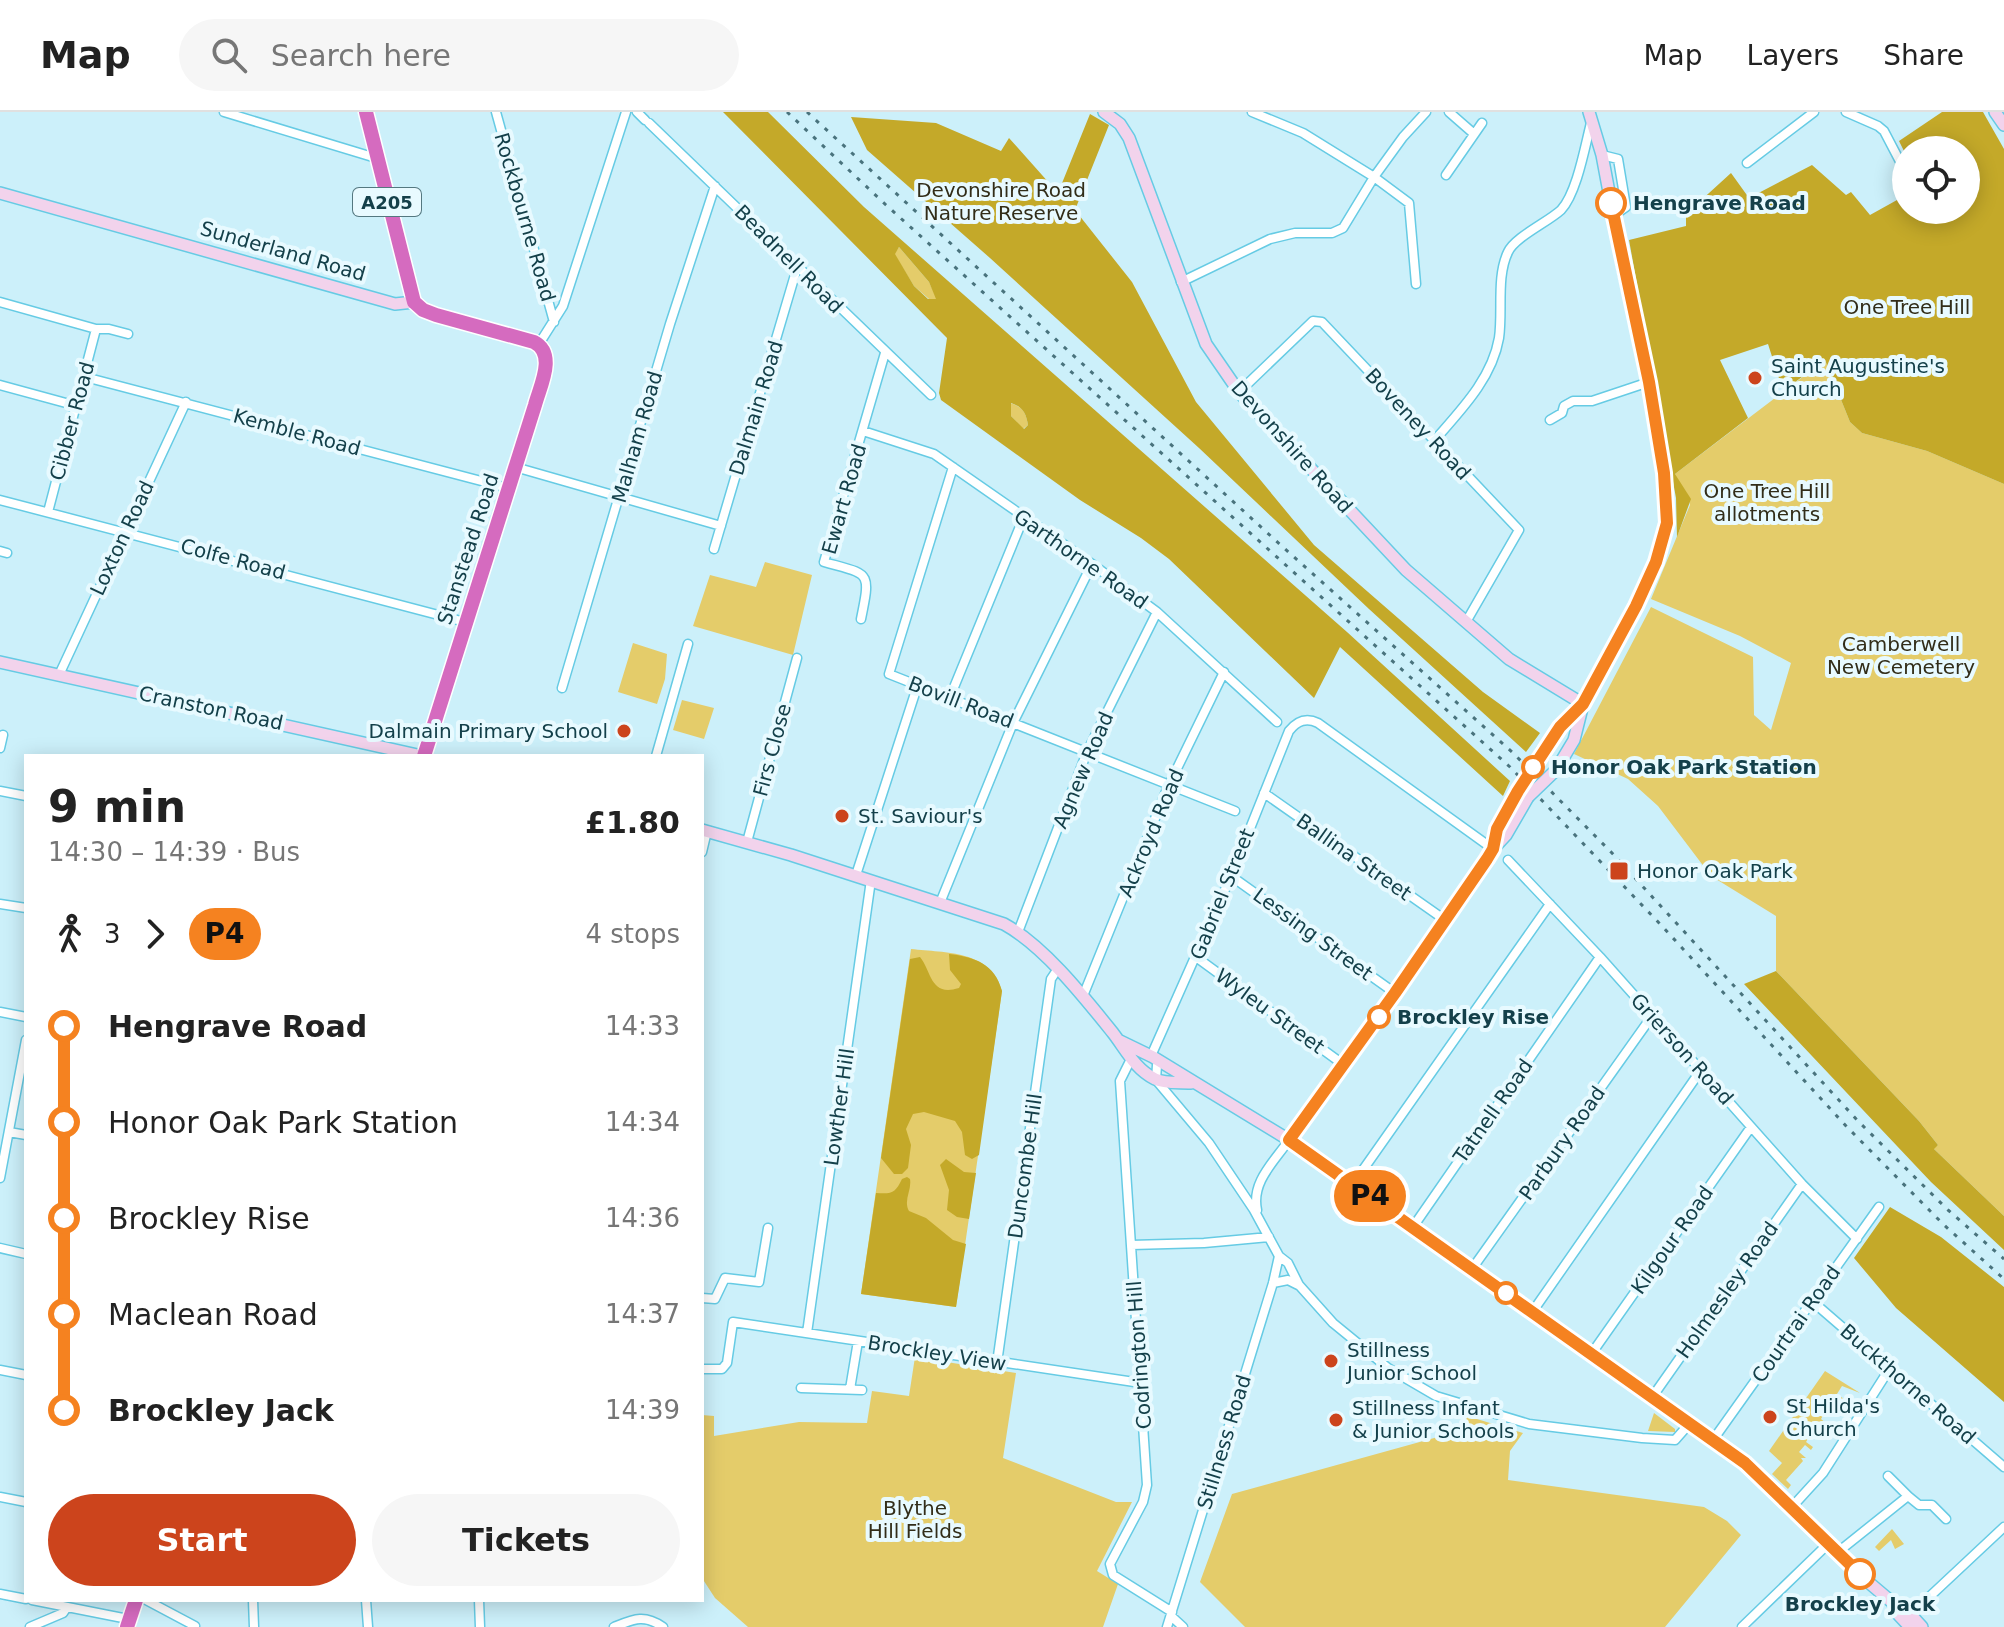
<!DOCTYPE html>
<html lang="en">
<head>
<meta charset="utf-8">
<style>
  body { margin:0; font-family:"DejaVu Sans",sans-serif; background:#f6f6f6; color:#222; height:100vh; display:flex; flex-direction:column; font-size:30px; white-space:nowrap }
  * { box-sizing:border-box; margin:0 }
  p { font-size:26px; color:#767676 }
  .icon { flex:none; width:44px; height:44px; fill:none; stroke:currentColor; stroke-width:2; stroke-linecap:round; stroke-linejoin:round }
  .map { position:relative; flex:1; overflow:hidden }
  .side { position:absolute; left:24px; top:642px; width:680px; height:848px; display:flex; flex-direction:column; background:#fff; border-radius:0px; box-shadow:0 4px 20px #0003 }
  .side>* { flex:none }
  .badge { padding:0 16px; border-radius:26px; font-size:28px; line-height:52px }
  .fabs { position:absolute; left:1892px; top:24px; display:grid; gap:16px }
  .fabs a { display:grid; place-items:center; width:88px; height:88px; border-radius:50%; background:#fff; box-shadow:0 4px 20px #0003; font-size:40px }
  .map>.badge { position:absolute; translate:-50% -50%; box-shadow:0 0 0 4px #fff }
  .legs { display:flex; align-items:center; gap:12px; height:88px; padding:0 24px; font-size:26px }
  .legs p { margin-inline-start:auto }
  .headline { display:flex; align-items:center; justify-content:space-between; height:136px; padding:0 24px }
  h1 { font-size:44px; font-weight:700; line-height:60px }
  .cta { display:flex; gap:16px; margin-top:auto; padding:16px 24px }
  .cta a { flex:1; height:92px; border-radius:48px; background:#cc441c; color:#fff; font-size:32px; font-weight:700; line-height:92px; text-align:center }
  .cta a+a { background:#f6f6f6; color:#222 }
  ul { padding:0 24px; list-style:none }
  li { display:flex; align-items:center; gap:28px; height:96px; font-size:30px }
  li i { display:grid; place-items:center; width:12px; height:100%; margin:0 10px; background:currentColor }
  li i::after { content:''; width:20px; height:20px; margin:-10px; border:6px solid; border-radius:50%; background:#fff }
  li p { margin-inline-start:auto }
  li:first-child i { background:linear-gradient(#0000 50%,currentColor 0) }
  li:last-child i { background:linear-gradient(currentColor 50%,#0000 0) }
  header { display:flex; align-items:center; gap:48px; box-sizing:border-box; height:112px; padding:0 40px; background:#fff; border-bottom:2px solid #e0e0e0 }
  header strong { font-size:38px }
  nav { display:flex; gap:44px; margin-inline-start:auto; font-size:28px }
  .search { width:560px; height:72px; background:#f6f6f6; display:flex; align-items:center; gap:20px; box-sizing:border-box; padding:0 28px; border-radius:44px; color:#767676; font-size:30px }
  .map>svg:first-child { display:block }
  .green { fill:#e4cc6a }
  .forest { fill:#c4a929; fill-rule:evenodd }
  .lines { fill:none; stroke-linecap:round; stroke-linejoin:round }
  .street-casing { stroke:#66cbe4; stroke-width:11 }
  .secondary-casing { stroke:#66cbe4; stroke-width:14 }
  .highway-casing { stroke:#fff; stroke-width:17 }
  .street { stroke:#fff; stroke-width:8 }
  .secondary { stroke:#f2d3ec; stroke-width:11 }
  .highway { stroke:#d56bbf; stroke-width:14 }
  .rail { stroke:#49737d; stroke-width:3; stroke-dasharray:4 8; stroke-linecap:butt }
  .secondary-bridge-casing { stroke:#66cbe4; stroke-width:14; stroke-linecap:butt }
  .secondary-bridge { stroke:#f2d3ec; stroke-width:11 }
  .line-1-casing { stroke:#fff; stroke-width:18 }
  .line-1 { stroke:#f58220; stroke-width:12 }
  .stop-1-dot { fill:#fff; stroke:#f58220; stroke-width:4 }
  .poi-dot { fill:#cc441c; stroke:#e8faff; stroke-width:3 }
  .labels { text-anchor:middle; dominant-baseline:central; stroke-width:8; stroke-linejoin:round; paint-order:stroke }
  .shield { fill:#e8faff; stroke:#547880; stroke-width:2 }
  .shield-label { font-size:18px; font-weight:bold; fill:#14404a }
  .park-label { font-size:20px; fill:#322d19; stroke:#e8faff }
  .stop-label { font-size:20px; font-weight:bold; fill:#14404a; stroke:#e8faff; text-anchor:start }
  .street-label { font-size:20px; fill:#14404a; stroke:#e8faff }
  .poi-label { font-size:20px; fill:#14404a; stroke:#e8faff; text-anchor:start }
</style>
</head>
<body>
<header>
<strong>Map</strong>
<div class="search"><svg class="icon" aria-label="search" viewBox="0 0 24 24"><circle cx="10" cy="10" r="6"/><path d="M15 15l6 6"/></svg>Search here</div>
<nav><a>Map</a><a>Layers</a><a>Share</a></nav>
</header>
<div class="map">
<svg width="2004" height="1515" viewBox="0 0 2004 1515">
  <rect width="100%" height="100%" fill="#ccf0fa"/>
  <path class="green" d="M899 135 929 170 937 187H929L914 174 894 142Z
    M1825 248 1850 310 1862 321 1927 339 2004 372V1104L1933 1036 1938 1033 1919 1009 1776 859V804L1711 764 1658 694 1628 667 1574 642 1651 495 1753 545 1754 603 1771 618 1791 551 1740 524 1651 487 1690 393C1689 377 1678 374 1675 362Z
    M1010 291C1023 295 1026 301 1028 313L1023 317 1011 304Z
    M765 450 812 463 793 543 693 514 710 463 756 475Z
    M633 531 667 542 665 567 657 592 618 580Z
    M682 588 714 596 704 627 673 618Z
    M911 837C946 841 991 838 1002 879L956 1195 861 1182Z
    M915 1245 1016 1261 1003 1346 1116 1390H1132L1097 1459 1118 1472 1103 1515H748L715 1486 702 1466V1303L714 1304V1324L799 1310 867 1311 872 1279 909 1284Z
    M1825 1259 1860 1281 1842 1274 1837 1282 1844 1287 1842 1290 1834 1285 1829 1294 1836 1300 1827 1297 1821 1307 1827 1312V1315L1819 1310 1814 1318 1820 1325 1811 1322 1806 1330 1813 1335 1811 1338 1805 1333 1799 1340 1806 1346H1801L1803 1349 1786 1368 1791 1373 1788 1377 1772 1362 1782 1351 1769 1339Z
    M1654 1301 1675 1317V1320L1648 1319Z
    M1467 1304 1523 1321 1510 1339 1508 1368 1704 1395 1727 1409 1741 1423 1665 1515H1245L1200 1470 1232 1382 1463 1318Z
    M1892 1417 1904 1432 1895 1437 1891 1428 1879 1439 1875 1435Z"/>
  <path class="forest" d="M723 0H768L864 95 1347 520 1510 669 1503 684 1340 535 1314 586 1169 447 1141 426 1080 388 941 288 939 281 947 226ZM899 135 929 170 936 187H928L914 174 895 142ZM1011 291C1023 295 1026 301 1028 313L1024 317 1011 304Z
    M1942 0H1983L2004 37V372L1927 339 1862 321 1850 310 1825 248 1783 279 1768 232 1720 248 1748 306 1675 362 1691 387 1677 425 1676 386 1629 128 1686 114V102L1731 61 1749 86 1812 53 1846 83 1851 80 1870 103 1906 83V98H1966V38H1906V43L1899 29Z
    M1090 2 1109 13 1075 98 1132 170 1196 290 1314 433 1483 580 1540 621 1526 640 1369 497 1199 336 990 146 867 38 851 5 936 11 1001 39 1009 26 1058 81Z
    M949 842C975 845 995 852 1002 879L979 1043 972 1047 965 1043 962 1020 955 1009 924 1000 913 1002 906 1017 911 1033 908 1056 902 1062H894L881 1046 910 847 920 845C932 860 930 885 959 876L961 872 950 858Z
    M1776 859 1919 1009 1938 1033 1934 1037 2004 1104V1138L1931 1070 1744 872Z
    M946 1047 964 1060 976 1061 969 1107 957 1105 947 1098 949 1078 940 1053Z
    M907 1065 910 1067C912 1078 903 1088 909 1099L926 1106 953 1128 966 1132 956 1195 861 1182 876 1081C893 1082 895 1081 902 1067Z
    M1890 1095 1941 1125 2004 1175V1290L1896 1196 1854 1146Z"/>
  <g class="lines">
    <defs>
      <path id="street" d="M224 0 376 46
        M496 0 554 210
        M637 0 645 8
        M1252 0 1303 21 1374 65 1409 91 1416 172
        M1449 0 1473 21
        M1846 0 1878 14 1884 19 1906 61
        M649 11 931 283
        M1602 43 1618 47 1626 95 1613 104
        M1747 51 1814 0
        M1446 63 1482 11
        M1181 170 1270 127 1295 121H1332L1343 116 1374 65 1403 25 1426 0
        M0 190 96 217H109L128 222
        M539 232 563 194 626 0
        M85 265 508 376
        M0 273 77 294
        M1239 280 1313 209 1322 210 1519 418 1466 510
        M1550 308 1562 301 1564 294 1573 289H1592L1649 270
        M863 319 934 342 1092 452 1157 500 1277 610
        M1434 329C1460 299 1492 267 1499 226 1503 199 1496 165 1508 140 1515 125 1548 110 1561 98 1577 81 1585 34 1591 11
        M515 355 721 414
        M953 355 889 562 1235 699
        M0 388 465 510
        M48 400 96 217
        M714 437 797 156
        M0 439 7 441
        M861 507C871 458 870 463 824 450L885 241
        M59 563 186 290
        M562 576 670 212 715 74
        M950 585 1023 407
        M0 636 3 623
        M656 644 688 532
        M0 679 26 684
        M1264 681 1445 808
        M747 730 797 546
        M702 740 707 719
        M1508 748 1600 845 1802 1072 1857 1127
        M856 763 918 572
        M1231 764 1395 881
        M940 791 1013 611 1092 452
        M0 792 26 796
        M1018 820 1087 640 1157 500
        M1196 845 1344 953
        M1083 884 1167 677 1224 560
        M0 900 26 905
        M1151 944 1231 764 1289 619C1297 609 1306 605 1318 611L1493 737
        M1131 947 1120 969 1147 1373 1143 1390 1110 1452 1113 1463 1172 1500
        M1162 951 1157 953 1156 968 1209 1031 1254 1098 1279 1144 1288 1151 1299 1173 1333 1211 1388 1256 1436 1284 1529 1312 1642 1326 1675 1328 1690 1311
        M9 1020 26 1023
        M0 1066 26 928
        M1353 1072 1550 792
        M1257 1098C1251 1070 1274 1050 1289 1028
        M1413 1115 1600 845
        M1131 1133 1204 1131 1269 1125
        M0 1136 26 1142
        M1472 1157 1652 904
        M1273 1171 1288 1168 1298 1173
        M702 1186 715 1187 725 1166 759 1170 768 1116
        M1812 1189 2004 1355
        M1533 1199 1701 958
        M807 1221 871 768
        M1592 1241 1751 1015
        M997 1251 1051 867 1057 858
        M702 1257H722L727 1251 733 1210 1141 1271
        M0 1258 26 1263
        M801 1276 862 1278
        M850 1277 858 1229
        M1653 1284 1802 1072
        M1713 1328 1879 1095
        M1908 1384 1919 1393H1932L1946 1407
        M0 1385 26 1390
        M1792 1395 1823 1361 1890 1256
        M1838 1440 1908 1384 1888 1364
        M0 1482 26 1487
        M32 1488 128 1507
        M146 1488 195 1514
        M253 1488 254 1515
        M366 1488 368 1515
        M479 1488 480 1515
        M1911 1502 2004 1415
        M1171 1504 1183 1515
        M30 1515 63 1501 67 1495
        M614 1515C634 1507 644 1502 663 1515
        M1167 1515 1273 1171 1279 1144
        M1742 1515 1829 1431"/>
      <path id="secondary" d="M1104 0 1120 12 1129 26 1206 232 1239 280 1406 458 1509 547 1583 592
        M1995 0 2004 13
        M0 81 395 192 414 190
        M0 550 422 644
        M1542 639 1560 615 1582 592
        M1556 658 1574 628 1583 592 1640 486 1656 450 1667 411 1664 361 1649 270 1624 160 1602 43 1589 0
        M702 718 791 743 1004 812C1044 834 1084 885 1113 921 1126 938 1135 957 1155 967 1165 972 1179 970 1191 971
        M1493 737 1497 717 1518 679
        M1120 929 1153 945 1289 1028 1745 1351 1867 1469 1893 1491 1902 1493 1922 1515
        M1289 1028 1395 881 1493 737 1506 723 1528 685
        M1893 1491 1895 1499 1910 1515"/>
      <path id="highway" d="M366 0 414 190 423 198 436 203 534 230C557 242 540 274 535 293L424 644
        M127 1515 136 1488"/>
    </defs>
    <use href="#street" class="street-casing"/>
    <use href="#secondary" class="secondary-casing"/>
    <use href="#highway" class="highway-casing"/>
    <use href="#street" class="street"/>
    <use href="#secondary" class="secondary"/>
    <use href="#highway" class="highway"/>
    <path class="rail" d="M787 0 886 93 1510 655 1661 813 1847 1015 1944 1113 2004 1167
      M807 0 1285 437 1512 640 1612 741 1858 1009 1948 1098 2004 1147"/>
    <defs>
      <path id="secondary-bridge" d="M1518 679 1542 639
        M1528 685 1556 658"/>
    </defs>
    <use href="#secondary-bridge" class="secondary-bridge-casing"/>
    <use href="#secondary-bridge" class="secondary-bridge"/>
  </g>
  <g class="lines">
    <defs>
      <path id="line-1" d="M1611 91 1649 270 1664 361 1667 411 1656 450 1636 494 1583 592 1560 615 1518 679 1497 717 1493 737 1487 747 1395 881 1289 1028 1745 1351 1860 1462"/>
    </defs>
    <use href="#line-1" class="line-1-casing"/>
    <use href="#line-1" class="line-1"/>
  </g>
  <g class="stop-1-dot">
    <circle cx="1611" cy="91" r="14"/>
    <circle cx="1533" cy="655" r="10"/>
    <circle cx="1379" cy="905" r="10"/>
    <circle cx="1506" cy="1181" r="10"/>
    <circle cx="1860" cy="1462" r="14"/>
  </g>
  <g class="poi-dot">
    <circle cx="1755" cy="266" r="8"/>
    <circle cx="624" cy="619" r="8"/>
    <circle cx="842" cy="704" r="8"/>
    <rect x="1609" y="749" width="20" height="20" rx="4"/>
    <circle cx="1331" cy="1249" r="8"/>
    <circle cx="1770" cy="1305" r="8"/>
    <circle cx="1336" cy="1308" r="8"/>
  </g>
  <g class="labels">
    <rect class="shield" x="353" y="76" width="68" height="28" rx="6"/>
    <g class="shield-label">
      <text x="387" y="90">A205</text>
    </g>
    <g class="park-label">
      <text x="1001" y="78">Devonshire Road<tspan x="1001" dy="23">Nature Reserve</tspan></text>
      <text x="1907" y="195">One Tree Hill</text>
      <text x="1767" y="379">One Tree Hill<tspan x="1767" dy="23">allotments</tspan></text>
      <text x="1901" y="532">Camberwell<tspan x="1901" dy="23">New Cemetery</tspan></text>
      <text x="915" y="1396">Blythe<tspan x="915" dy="23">Hill Fields</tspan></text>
    </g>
    <g class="stop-label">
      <text x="1633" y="91">Hengrave Road</text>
      <text x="1551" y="655">Honor Oak Park Station</text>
      <text x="1397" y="905">Brockley Rise</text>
      <text x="1860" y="1492" text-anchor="middle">Brockley Jack</text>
    </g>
    <g class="street-label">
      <text transform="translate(525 105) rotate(74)">Rockbourne Road</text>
      <text transform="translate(283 139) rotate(16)">Sunderland Road</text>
      <text transform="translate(789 147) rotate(45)">Beadnell Road</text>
      <text transform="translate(756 296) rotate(-73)">Dalmain Road</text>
      <text transform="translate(72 309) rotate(-75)">Cibber Road</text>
      <text transform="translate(1418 312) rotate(47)">Boveney Road</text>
      <text transform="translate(297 320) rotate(15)">Kemble Road</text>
      <text transform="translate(637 325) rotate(-74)">Malham Road</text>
      <text transform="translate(1292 335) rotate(48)">Devonshire Road</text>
      <text transform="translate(844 387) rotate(-74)">Ewart Road</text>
      <text transform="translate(122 426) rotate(-65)">Loxton Road</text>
      <text transform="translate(468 437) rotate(-72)">Stanstead Road</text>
      <text transform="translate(233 447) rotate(15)">Colfe Road</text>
      <text transform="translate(1081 447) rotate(35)">Garthorne Road</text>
      <text transform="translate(961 590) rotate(21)">Bovill Road</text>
      <text transform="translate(211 596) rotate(12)">Cranston Road</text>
      <text transform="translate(772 638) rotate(-75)">Firs Close</text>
      <text transform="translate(1083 658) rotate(-67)">Agnew Road</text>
      <text transform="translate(1151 721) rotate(-67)">Ackroyd Road</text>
      <text transform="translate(1354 745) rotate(35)">Ballina Street</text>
      <text transform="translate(1222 782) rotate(-68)">Gabriel Street</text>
      <text transform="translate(1313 822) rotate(36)">Lessing Street</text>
      <text transform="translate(1270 899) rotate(36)">Wyleu Street</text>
      <text transform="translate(1682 937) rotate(48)">Grierson Road</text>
      <text transform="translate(839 995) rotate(-82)">Lowther Hill</text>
      <text transform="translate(1493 999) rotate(-55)">Tatnell Road</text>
      <text transform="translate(1562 1031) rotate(-55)">Parbury Road</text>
      <text transform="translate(1025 1054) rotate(-82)">Duncombe Hill</text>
      <text transform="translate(1672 1128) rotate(-55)">Kilgour Road</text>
      <text transform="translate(1727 1178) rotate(-55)">Holmesley Road</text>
      <text transform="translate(1796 1212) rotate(-55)">Courtrai Road</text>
      <text transform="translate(937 1241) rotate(9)">Brockley View</text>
      <text transform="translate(1139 1243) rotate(-94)">Codrington Hill</text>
      <text transform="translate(1908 1272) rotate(41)">Buckthorne Road</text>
      <text transform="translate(1224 1330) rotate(-73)">Stillness Road</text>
    </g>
    <g class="poi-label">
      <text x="1771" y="254">Saint Augustine's<tspan x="1771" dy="23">Church</tspan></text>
      <text x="608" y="619" text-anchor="end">Dalmain Primary School</text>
      <text x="858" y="704">St. Saviour's</text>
      <text x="1637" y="759">Honor Oak Park</text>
      <text x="1347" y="1238">Stillness<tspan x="1347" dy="23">Junior School</tspan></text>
      <text x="1786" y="1294">St Hilda's<tspan x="1786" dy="23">Church</tspan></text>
      <text x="1352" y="1296">Stillness Infant<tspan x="1352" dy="23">&amp; Junior Schools</tspan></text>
    </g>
  </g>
</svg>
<div class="fabs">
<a><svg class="icon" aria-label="locate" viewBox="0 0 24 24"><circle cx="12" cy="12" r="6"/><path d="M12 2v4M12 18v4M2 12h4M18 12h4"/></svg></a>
</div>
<b class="badge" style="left:1370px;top:1084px;background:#f58220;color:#111">P4</b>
<section class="side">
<div class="headline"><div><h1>9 min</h1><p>14:30 – 14:39 · Bus</p></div><b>£1.80</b></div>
<div class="legs"><svg class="icon" aria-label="walk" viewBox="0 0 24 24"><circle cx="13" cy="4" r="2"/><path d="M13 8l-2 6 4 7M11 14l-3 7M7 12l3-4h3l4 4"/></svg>3<svg class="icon" aria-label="forward" viewBox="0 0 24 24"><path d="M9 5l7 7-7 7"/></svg><b class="badge" style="background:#f58220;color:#111">P4</b><p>4 stops</p></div>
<ul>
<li><i style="color:#f58220"></i><b>Hengrave Road</b><p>14:33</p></li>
<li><i style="color:#f58220"></i><span>Honor Oak Park Station</span><p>14:34</p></li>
<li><i style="color:#f58220"></i><span>Brockley Rise</span><p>14:36</p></li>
<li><i style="color:#f58220"></i><span>Maclean Road</span><p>14:37</p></li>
<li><i style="color:#f58220"></i><b>Brockley Jack</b><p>14:39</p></li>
</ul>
<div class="cta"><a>Start</a><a>Tickets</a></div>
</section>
</div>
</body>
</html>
